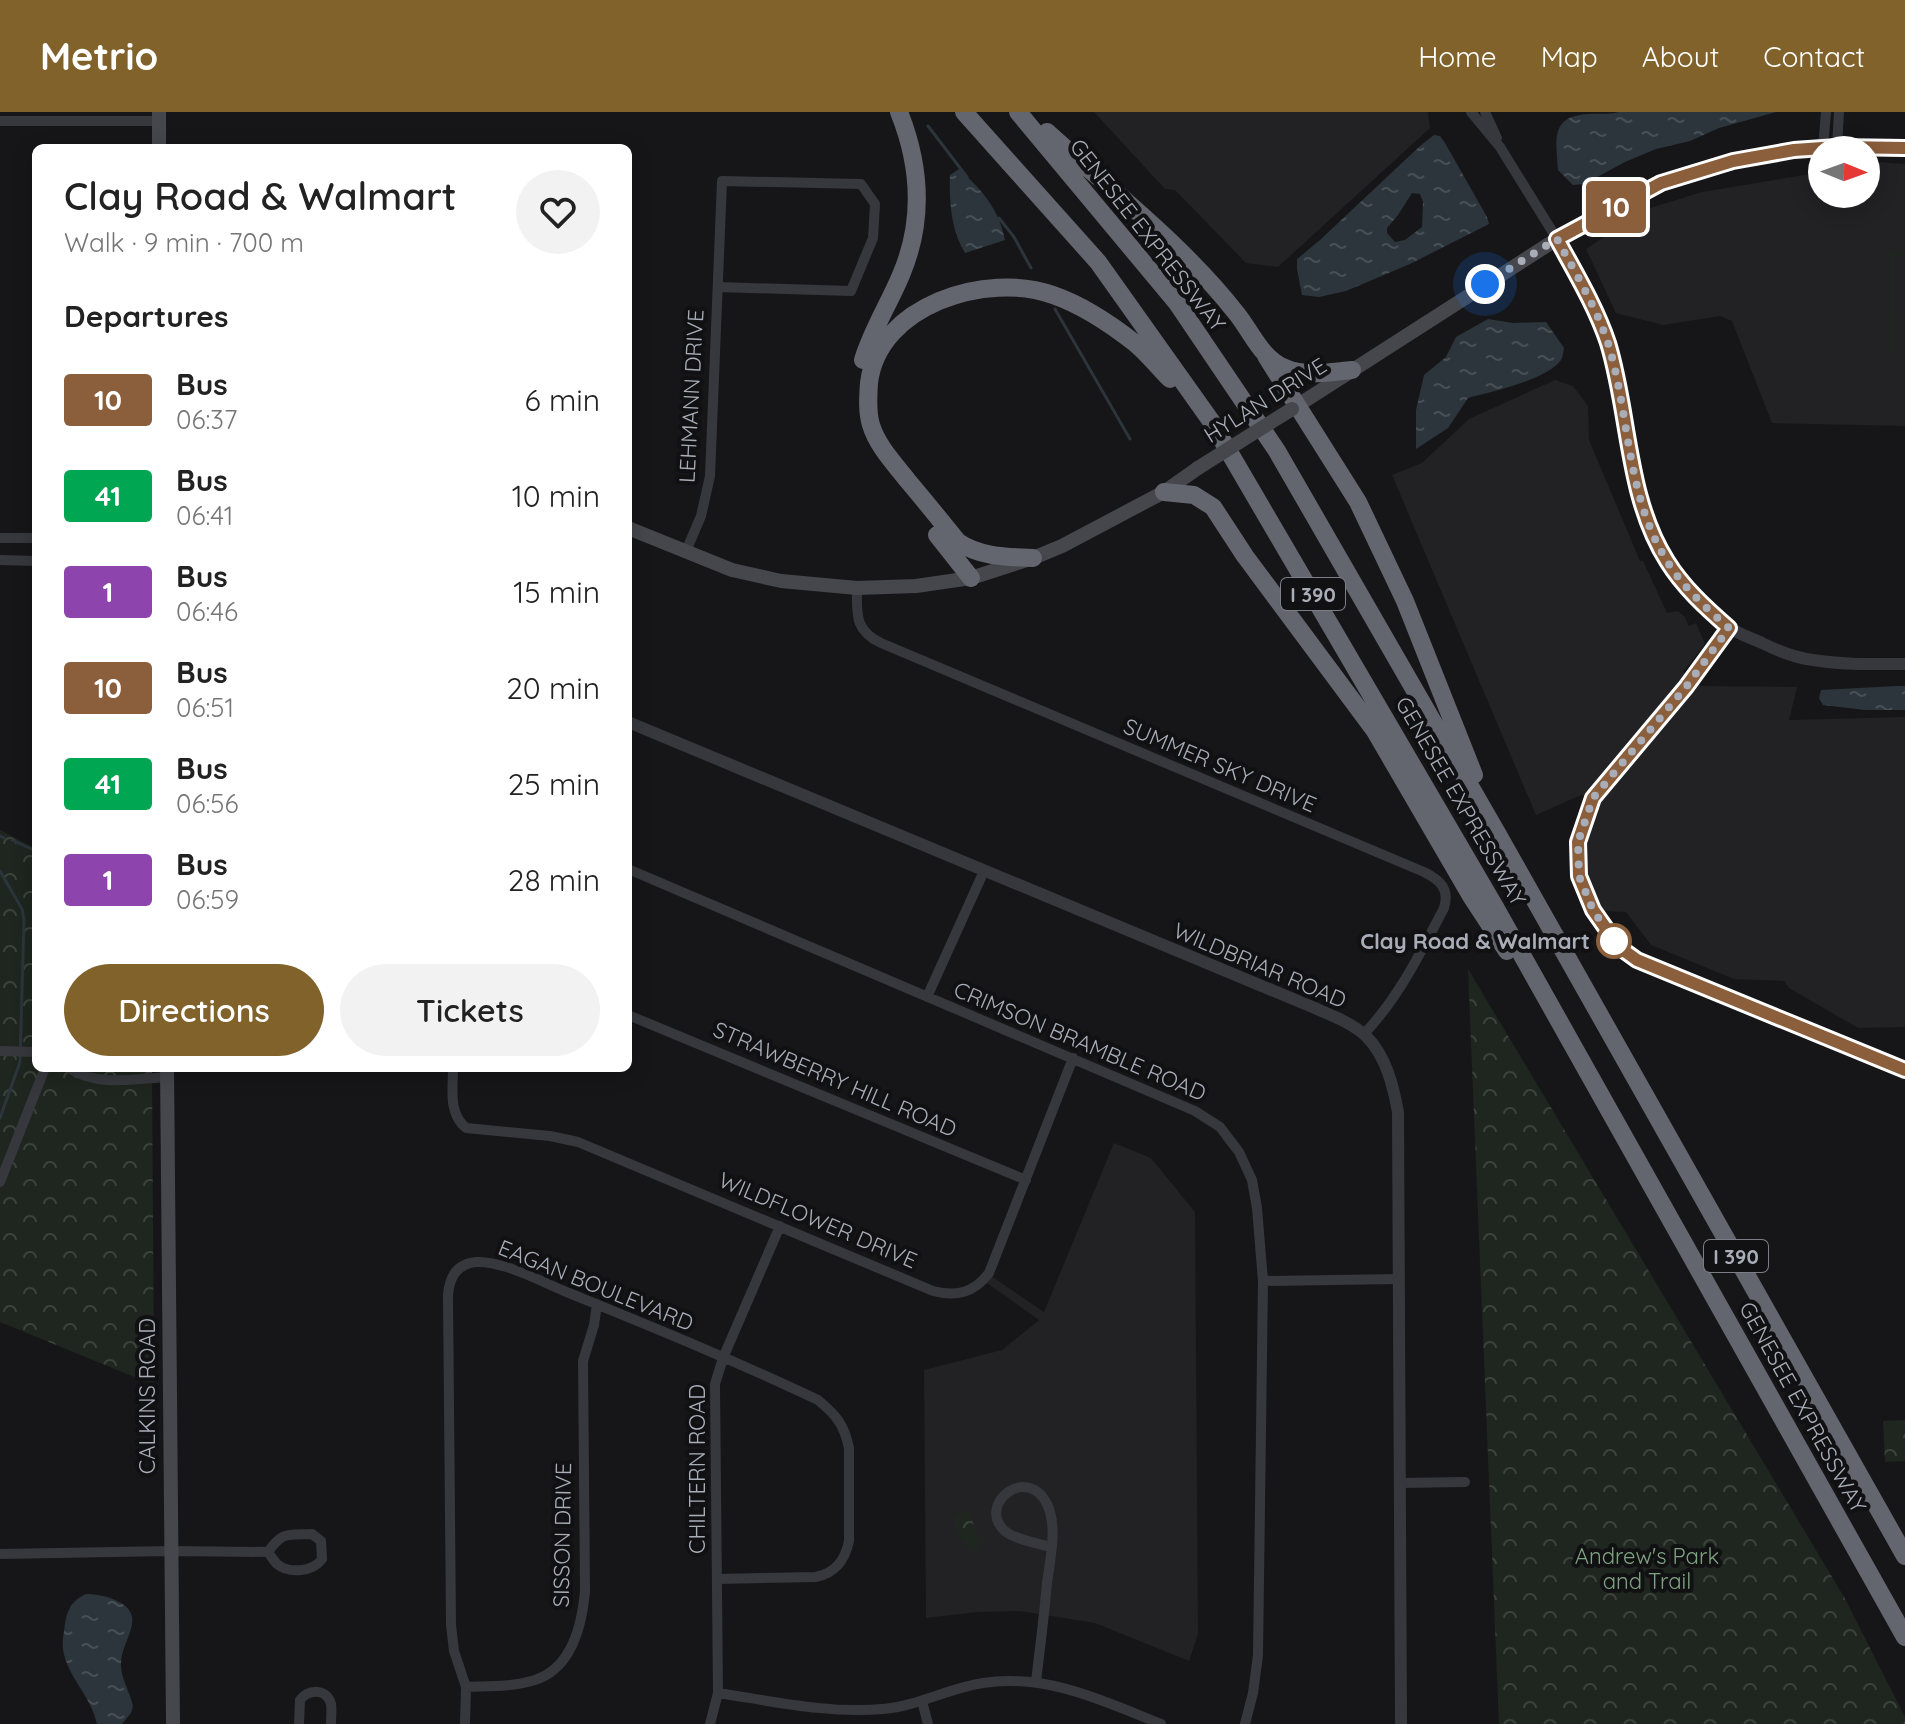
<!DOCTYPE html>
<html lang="en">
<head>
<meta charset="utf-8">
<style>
  body { margin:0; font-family:Quicksand,sans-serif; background:#f2f2f2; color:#222; height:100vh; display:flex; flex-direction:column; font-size:30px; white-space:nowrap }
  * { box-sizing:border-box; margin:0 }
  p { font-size:26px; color:#767676 }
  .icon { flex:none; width:44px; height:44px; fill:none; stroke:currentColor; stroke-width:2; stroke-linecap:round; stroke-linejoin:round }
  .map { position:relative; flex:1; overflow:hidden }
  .drawer { position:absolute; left:32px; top:32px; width:600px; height:928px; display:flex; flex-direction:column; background:#fff; border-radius:12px; box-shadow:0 4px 20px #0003 }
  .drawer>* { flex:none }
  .badge { padding:0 16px; border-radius:6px; font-size:28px; line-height:52px }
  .needle { width:52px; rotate:91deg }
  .buttons { position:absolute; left:1808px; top:24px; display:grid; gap:16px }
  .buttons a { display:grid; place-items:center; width:72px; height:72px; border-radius:50%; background:#fff; box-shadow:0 4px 20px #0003; font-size:40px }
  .you { position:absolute; width:40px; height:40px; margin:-20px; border:6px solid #fff; border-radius:50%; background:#1a73e8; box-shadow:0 0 0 12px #1a73e833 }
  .map>.badge { position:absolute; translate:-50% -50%; box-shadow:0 0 0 4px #fff }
  h2 { padding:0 32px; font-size:30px; line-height:72px }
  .round { display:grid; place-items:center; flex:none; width:84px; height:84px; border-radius:42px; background:#f2f2f2 }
  .head { display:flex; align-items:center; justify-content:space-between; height:136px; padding:0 32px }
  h1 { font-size:38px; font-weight:600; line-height:60px }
  .primary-button { display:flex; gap:16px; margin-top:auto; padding:16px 32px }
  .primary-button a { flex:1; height:92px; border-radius:48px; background:#80622a; color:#fff; font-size:32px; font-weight:600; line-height:92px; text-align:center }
  .primary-button a+a { background:#f2f2f2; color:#222 }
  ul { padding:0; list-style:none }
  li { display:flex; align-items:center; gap:24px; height:96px; padding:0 32px }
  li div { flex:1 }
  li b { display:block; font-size:30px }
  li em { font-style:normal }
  li .badge { min-width:88px; font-weight:700; text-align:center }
  header { display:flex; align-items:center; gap:48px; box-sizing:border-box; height:112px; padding:0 40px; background:#80622a; color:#fff }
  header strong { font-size:38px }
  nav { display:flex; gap:44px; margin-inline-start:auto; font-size:28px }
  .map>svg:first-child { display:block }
  .built { fill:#222225 }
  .grass { fill:url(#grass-tufts) }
  .forest { fill:url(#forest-crowns) }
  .water { fill:url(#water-ripples); fill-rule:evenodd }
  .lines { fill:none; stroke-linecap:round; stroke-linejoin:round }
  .stream { stroke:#2c353c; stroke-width:3 }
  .minor { stroke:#37383d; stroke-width:10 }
  .tertiary { stroke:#37383d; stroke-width:12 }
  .secondary { stroke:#45474d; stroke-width:14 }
  .motorway { stroke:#63666e; stroke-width:18 }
  .secondary-bridge { stroke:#45474d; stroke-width:14 }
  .line-casing { stroke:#fff; stroke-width:18 }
  .line { stroke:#8b5e3c; stroke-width:12 }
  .walk { stroke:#a8adb8; stroke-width:8; stroke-dasharray:0 14.4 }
  .stop-dot { fill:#fff; stroke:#8b5e3c; stroke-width:4 }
  .labels { text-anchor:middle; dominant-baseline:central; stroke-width:8; stroke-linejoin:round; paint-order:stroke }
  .shield { fill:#111113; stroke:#7b7e86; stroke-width:2 }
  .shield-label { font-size:20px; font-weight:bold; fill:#a8adb8 }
  .street-label { font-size:22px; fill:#a8adb8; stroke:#111113 }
  .stop-label { font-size:22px; font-weight:bold; fill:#a8adb8; stroke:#111113; text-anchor:end }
  .park-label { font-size:22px; fill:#7fa381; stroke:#111113 }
</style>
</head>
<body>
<header>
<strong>Metrio</strong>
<nav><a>Home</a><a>Map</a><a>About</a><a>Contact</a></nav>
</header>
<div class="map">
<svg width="1905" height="1612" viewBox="0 0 1905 1612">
  <defs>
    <pattern id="grass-tufts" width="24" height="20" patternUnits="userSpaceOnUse" patternTransform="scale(2)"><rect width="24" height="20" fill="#1e261f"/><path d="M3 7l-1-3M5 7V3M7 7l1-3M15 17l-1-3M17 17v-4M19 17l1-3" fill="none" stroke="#3c433d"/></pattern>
    <pattern id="forest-crowns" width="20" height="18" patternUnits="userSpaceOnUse" patternTransform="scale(2)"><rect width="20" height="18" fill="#1e261f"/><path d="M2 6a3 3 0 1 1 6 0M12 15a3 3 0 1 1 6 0" fill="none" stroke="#3c433d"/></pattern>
    <pattern id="water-ripples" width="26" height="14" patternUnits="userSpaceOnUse" patternTransform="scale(2)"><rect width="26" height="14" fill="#2c353c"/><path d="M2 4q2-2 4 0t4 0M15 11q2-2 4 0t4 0" fill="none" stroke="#485056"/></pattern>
  </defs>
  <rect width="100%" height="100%" fill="#161618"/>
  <path class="built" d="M1094 0H1428L1430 16 1278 155 1246 151 1175 78 1165 77Z
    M1878 50 1905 52V314L1772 311 1732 209 1720 204 1663 213 1616 201 1586 137 1644 98 1702 80 1822 60V82H1866V53Z
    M1555 268 1573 274 1588 294 1589 328 1640 449H1643L1667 501 1678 499 1684 504 1689 514 1696 511 1705 532 1683 560 1701 574 1797 575 1789 608 1905 605V915L1858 916 1789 876 1784 869 1734 867 1651 833 1626 800 1603 799 1585 792 1574 742 1575 723 1587 687 1586 684 1581 683 1536 703 1392 363 1422 351 1469 307Z
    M1114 1031 1151 1046 1195 1100 1198 1522 1189 1549 1095 1511 1020 1499 977 1500 926 1506 924 1258 1002 1238 1039 1208 987 1171 991 1164 1044 1200Z"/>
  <path class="grass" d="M1901 139 1903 142 1894 144V238L1892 241 1890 238 1891 144 1883 143 1884 141Z"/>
  <path class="forest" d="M0 718 36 737V956H152L154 1273 0 1210Z
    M1468 857 1844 1485 1905 1605V1612H1499Z
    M1905 1308V1349L1885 1350 1883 1309Z
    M971 1399 975 1421 984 1430 975 1441C963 1430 952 1420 955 1403Z"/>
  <path class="water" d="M1619 0H1776L1719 16 1690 29 1656 37 1625 50 1584 72 1573 73 1558 58C1556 28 1550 5 1587 2 1598 1 1608 3 1619 0Z
    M1434 23 1440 24 1445 31 1487 105 1489 112 1410 152 1346 179 1319 185 1302 183 1297 157V147L1320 128 1420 34ZM1412 81 1420 82 1423 90 1422 115 1405 128 1395 130 1387 121V116L1398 103Z
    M959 57C982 78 999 97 1005 128L965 141C951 118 949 89 950 63Z
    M1488 207 1513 211 1546 210 1564 236C1563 241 1563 244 1561 248 1547 268 1490 280 1468 286L1448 316 1416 337V298L1424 263 1446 245 1456 225Z
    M1897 574H1905V598H1865L1823 593 1819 586 1821 578Z
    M86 1482C96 1482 107 1484 117 1489 149 1504 121 1528 121 1551 120 1565 130 1580 133 1594L131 1601 122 1612H97C91 1583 67 1565 63 1537 62 1529 64 1520 65 1512 67 1498 72 1488 86 1482Z"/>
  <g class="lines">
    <path class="stream" d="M928 14 967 65
      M999 106 1014 125 1031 156
      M1055 197 1130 327
      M0 724 4 726
      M12 728 36 739
      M0 759 22 797 24 808 20 950 0 1006"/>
    <path class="minor" d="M1471 0 1500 35 1557 127
      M1485 0 1497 26
      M0 9H159
      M1837 35 1839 0
      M1823 36 1826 0
      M0 426H36
      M686 439 701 404 710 364 722 69 861 72 875 92 873 126 851 179 718 175
      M0 448 36 449
      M857 476C857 502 854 518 881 531L1424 760C1440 768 1450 777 1444 796 1421 840 1399 885 1364 922
      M1729 516 1686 575 1593 686 1578 730 1579 764 1593 798 1619 835 1637 848 1905 958
      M628 757 1195 999 1220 1015 1239 1040 1252 1068 1257 1096 1263 1169 1258 1543 1253 1581 1245 1612
      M927 885 984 759
      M628 903 1026 1068
      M0 939 36 940
      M69 956C96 975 135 967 167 965
      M453 956C453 977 448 1001 466 1016L550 1024 578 1030 933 1179C956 1185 974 1181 989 1161L1073 946
      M0 1070 45 956
      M1263 1169 1398 1167
      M1401 1371 1465 1370
      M0 1442 170 1439 268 1440C270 1443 274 1449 277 1452 289 1462 313 1460 322 1447L321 1429 312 1422C287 1423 283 1419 268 1440
      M1036 1569C1040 1537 1044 1504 1047 1471 1050 1447 1058 1415 1047 1392 1026 1351 976 1394 1005 1419 1014 1427 1039 1432 1051 1435
      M466 1575C488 1574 513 1575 535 1568 572 1556 582 1513 585 1479L583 1249 594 1213 597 1192
      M718 1581C772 1589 828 1602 883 1597 918 1594 949 1576 983 1571 1046 1561 1104 1589 1161 1612
      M922 1589 928 1612
      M299 1612 300 1588C308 1578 326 1575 331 1592 332 1598 331 1606 331 1612
      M465 1612 466 1575 454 1539 451 1513 448 1184C449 1166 456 1152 476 1150 502 1148 544 1171 569 1181 652 1215 736 1249 818 1288 836 1303 844 1312 849 1336V1429C845 1448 836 1461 816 1465L718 1467
      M710 1612 718 1581 715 1272 723 1246 780 1114"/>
    <path class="tertiary" d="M1557 127C1575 160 1596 195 1608 231 1622 278 1625 328 1637 375 1651 429 1681 483 1729 515 1738 522 1751 526 1762 531 1778 539 1796 546 1813 548 1844 553 1875 552 1905 552
      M628 610 1310 894C1328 902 1351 910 1366 924 1386 944 1393 973 1398 1000L1401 1612"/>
    <path class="secondary" d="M159 0V36
      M1292 297 1557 127 1661 71 1733 49 1794 38 1837 35 1905 36
      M628 416 732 458 781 469 857 476 916 474 971 466 1033 446 1062 434 1164 380 1198 356
      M167 956 173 1612"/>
    <path class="motorway" d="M964 0 1098 150 1211 309 1495 795 1905 1525
      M1018 0 1177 191 1277 339 1497 721 1905 1444
      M1047 20C1112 79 1182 132 1237 202 1252 221 1262 247 1285 256 1306 265 1330 260 1352 258
      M1266 244 1358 390 1405 489 1474 663
      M863 248C872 218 889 192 901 163 924 109 921 55 899 0
      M1164 380 1194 383 1213 395 1245 444 1375 619 1471 784 1507 839
      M937 423 971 466
      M1033 446C1007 445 980 445 958 430 941 409 925 389 908 369 894 351 878 335 871 313 867 300 868 285 869 271 878 193 987 159 1053 183 1082 193 1112 213 1136 232 1148 242 1159 256 1170 267"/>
    <path class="secondary-bridge" d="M1198 356 1292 297"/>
  </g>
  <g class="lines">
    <defs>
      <path id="line" d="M1905 36 1837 35 1794 38 1733 49 1661 71 1557 127C1575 160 1596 195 1608 231 1630 303 1626 384 1667 449 1683 475 1706 496 1729 516L1686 575 1593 686 1578 730 1579 764 1593 798 1619 835 1637 848 1905 958"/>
    </defs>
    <use href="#line" class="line-casing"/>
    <use href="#line" class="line"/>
    <path class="walk" d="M1485 172 1557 127C1575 160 1596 195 1608 231 1630 303 1626 384 1667 449 1683 475 1706 496 1729 516L1686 575 1593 686 1578 730 1579 764 1593 798 1614 829"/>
  </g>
  <circle class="stop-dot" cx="1614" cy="829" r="16"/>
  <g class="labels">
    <g class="shield">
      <rect x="1281" y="466" width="64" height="32" rx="6"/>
      <rect x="1704" y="1128" width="64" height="32" rx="6"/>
    </g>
    <g class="shield-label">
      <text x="1313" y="482">I 390</text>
      <text x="1736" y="1144">I 390</text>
    </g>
    <g class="street-label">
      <text transform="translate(1148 123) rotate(52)">GENESEE EXPRESSWAY</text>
      <text transform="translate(691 284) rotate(-87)">LEHMANN DRIVE</text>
      <text transform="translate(1265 288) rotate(-32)">HYLAN DRIVE</text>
      <text transform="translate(1220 653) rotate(23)">SUMMER SKY DRIVE</text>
      <text transform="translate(1461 689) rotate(60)">GENESEE EXPRESSWAY</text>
      <text transform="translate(1260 853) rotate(23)">WILDBRIAR ROAD</text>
      <text transform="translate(1080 929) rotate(23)">CRIMSON BRAMBLE ROAD</text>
      <text transform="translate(835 967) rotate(23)">STRAWBERRY HILL ROAD</text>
      <text transform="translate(818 1108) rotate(23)">WILDFLOWER DRIVE</text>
      <text transform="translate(596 1173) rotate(22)">EAGAN BOULEVARD</text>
      <text transform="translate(147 1284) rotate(-90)">CALKINS ROAD</text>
      <text transform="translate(1803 1295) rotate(61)">GENESEE EXPRESSWAY</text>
      <text transform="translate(697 1357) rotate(-90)">CHILTERN ROAD</text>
      <text transform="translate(562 1423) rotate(-89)">SISSON DRIVE</text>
    </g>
    <g class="stop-label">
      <text x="1590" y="829">Clay Road &amp; Walmart</text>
    </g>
    <g class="park-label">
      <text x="1647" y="1444">Andrew's Park<tspan x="1647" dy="25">and Trail</tspan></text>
    </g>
  </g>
</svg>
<div class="buttons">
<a><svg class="needle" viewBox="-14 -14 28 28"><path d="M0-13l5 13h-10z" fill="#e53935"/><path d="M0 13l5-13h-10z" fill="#767676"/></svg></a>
</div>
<div class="you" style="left:1485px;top:172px"></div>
<b class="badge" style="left:1616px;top:95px;background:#8b5e3c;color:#fff">10</b>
<section class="drawer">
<div class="head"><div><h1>Clay Road &amp; Walmart</h1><p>Walk · 9 min · 700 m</p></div><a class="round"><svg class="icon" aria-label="heart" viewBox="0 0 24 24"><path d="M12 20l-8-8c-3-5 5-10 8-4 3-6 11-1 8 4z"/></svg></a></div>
<h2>Departures</h2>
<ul>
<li><span class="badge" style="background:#8b5e3c;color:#fff">10</span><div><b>Bus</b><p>06:37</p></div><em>6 min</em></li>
<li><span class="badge" style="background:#00a651;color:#fff">41</span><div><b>Bus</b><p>06:41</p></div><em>10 min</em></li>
<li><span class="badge" style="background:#8e44ad;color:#fff">1</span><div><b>Bus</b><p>06:46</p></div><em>15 min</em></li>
<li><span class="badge" style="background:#8b5e3c;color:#fff">10</span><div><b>Bus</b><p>06:51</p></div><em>20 min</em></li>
<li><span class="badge" style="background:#00a651;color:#fff">41</span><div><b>Bus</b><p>06:56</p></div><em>25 min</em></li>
<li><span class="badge" style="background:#8e44ad;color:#fff">1</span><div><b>Bus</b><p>06:59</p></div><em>28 min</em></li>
</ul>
<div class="primary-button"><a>Directions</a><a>Tickets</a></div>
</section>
</div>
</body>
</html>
